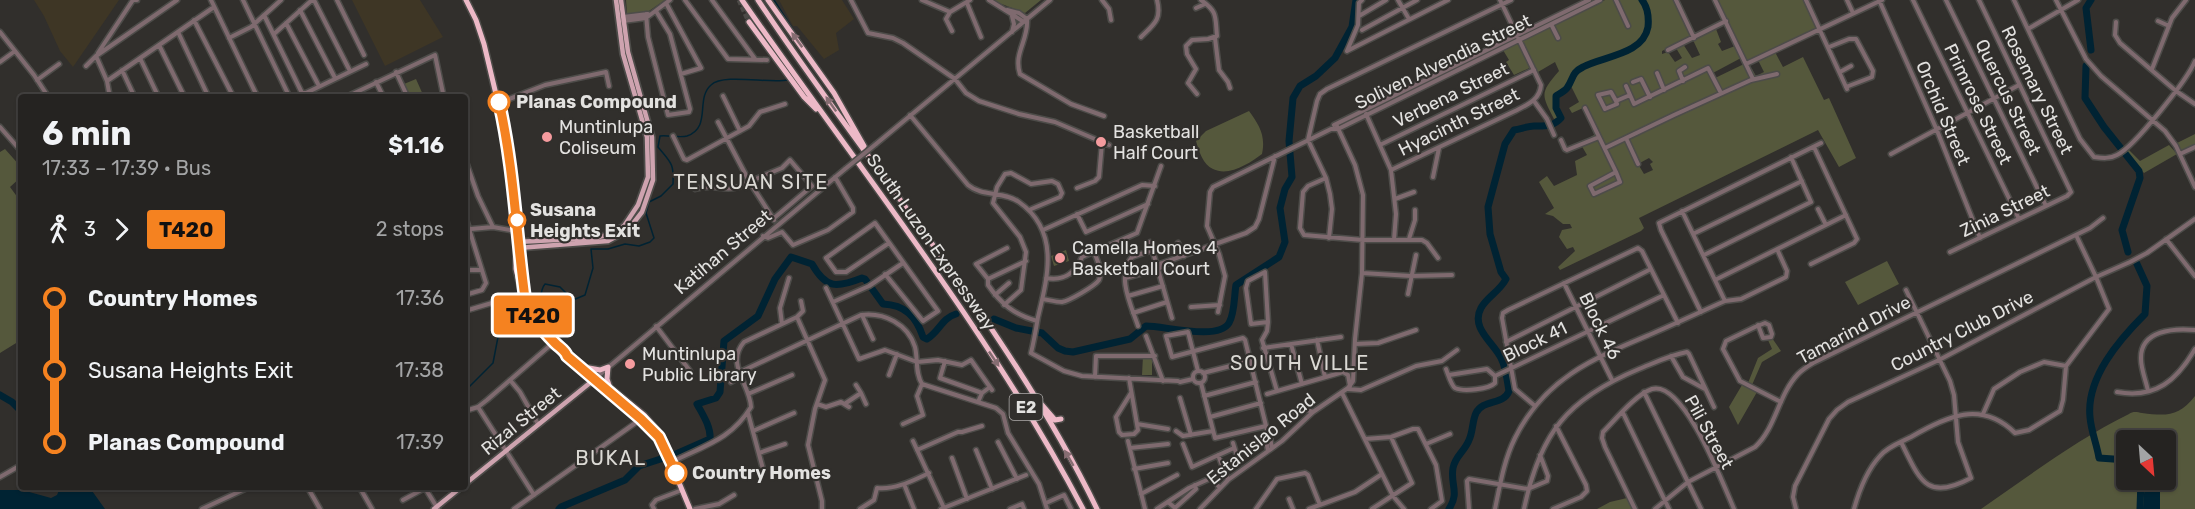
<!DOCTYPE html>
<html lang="en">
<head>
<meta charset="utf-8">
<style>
  body { margin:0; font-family:Rubik,sans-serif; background:#2d2b2a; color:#f1f3f6; height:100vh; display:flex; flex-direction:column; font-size:22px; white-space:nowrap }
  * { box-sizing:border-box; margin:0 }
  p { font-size:20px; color:#a3a4a5 }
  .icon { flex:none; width:33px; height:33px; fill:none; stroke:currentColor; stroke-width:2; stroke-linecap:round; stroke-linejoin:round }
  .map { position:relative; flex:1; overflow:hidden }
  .side { position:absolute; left:18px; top:94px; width:450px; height:396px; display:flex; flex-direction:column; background:#252321; border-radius:6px; box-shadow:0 2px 4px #0004,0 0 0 2px #42403f }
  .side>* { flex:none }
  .badge { padding:0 12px; border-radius:4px; font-size:21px; line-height:39px }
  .needle { width:39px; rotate:154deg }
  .fabs { position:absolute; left:2116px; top:430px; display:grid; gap:12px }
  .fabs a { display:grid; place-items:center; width:60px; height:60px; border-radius:6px; background:#252321; box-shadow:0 2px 4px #0004,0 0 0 2px #42403f; font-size:30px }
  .map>.badge { position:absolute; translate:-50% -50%; box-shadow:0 0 0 3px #fff }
  .legs { display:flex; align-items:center; gap:9px; height:66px; padding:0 24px; font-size:20px }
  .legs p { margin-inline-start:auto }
  .overview { display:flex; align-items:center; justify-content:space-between; height:102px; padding:0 24px }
  h1 { font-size:33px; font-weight:700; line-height:45px }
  ul { padding:0 24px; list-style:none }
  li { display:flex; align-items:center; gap:21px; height:72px; font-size:22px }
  li i { display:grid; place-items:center; width:9px; height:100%; margin:0 8px; background:currentColor }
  li i::after { content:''; width:15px; height:15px; margin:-8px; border:4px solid; border-radius:50%; background:#252321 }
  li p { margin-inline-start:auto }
  li:first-child i { background:linear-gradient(#0000 50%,currentColor 0) }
  li:last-child i { background:linear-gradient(currentColor 50%,#0000 0) }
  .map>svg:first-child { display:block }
  .industrial { fill:#3e3625 }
  .green { fill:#55583c; fill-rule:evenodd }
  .water { fill:#002333 }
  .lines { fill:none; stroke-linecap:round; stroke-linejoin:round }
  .stream { stroke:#002333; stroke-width:1.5 }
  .river { stroke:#002333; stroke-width:7 }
  .highway-tunnel { stroke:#4c4a47; stroke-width:5; stroke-dasharray:5 2.5; stroke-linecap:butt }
  .minor-casing { stroke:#4d4c49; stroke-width:7 }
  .major-casing { stroke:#4d4c49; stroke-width:8 }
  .highway-casing { stroke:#4d4c49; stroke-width:8 }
  .minor { stroke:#7f6a6f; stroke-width:4 }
  .major { stroke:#cea3af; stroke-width:4.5 }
  .highway { stroke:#edb9c7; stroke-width:5 }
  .minor-bridge-casing { stroke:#4d4c49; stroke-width:7; stroke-linecap:butt }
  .minor-bridge { stroke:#7f6a6f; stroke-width:4 }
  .oneway { fill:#866d72 }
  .line-1-casing { stroke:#fff; stroke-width:14 }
  .line-1 { stroke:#f58220; stroke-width:9 }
  .stop-1-dot { fill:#fff; stroke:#f58220; stroke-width:3 }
  .poi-dot { fill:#f59b9e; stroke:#312f2c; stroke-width:2 }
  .labels { text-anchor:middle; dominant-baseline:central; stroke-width:4.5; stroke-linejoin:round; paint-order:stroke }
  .shield { fill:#312f2c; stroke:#aeacaa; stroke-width:1.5 }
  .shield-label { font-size:16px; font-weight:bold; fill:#e3e2e0 }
  .street-label { font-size:18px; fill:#e3e2e0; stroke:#312f2c }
  .stop-label { font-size:18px; font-weight:bold; fill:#e3e2e0; stroke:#312f2c; text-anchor:start }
  .poi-label { font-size:18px; fill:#e3e2e0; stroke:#312f2c; text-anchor:start }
  .neighbourhood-label { font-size:20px; letter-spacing:1.5px; fill:#dbd9d4; stroke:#312f2c }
</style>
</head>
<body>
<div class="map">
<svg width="2195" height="509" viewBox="0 0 2195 509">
  <rect width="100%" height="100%" fill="#312f2c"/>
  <path class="industrial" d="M34 0H119L73 67 60 51 44 16Z
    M352 0H420L443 37 385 66Z
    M779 0H842L854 19 836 33 839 50 824 59 797 26H793Z"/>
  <path class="green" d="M626 0H665L649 11 627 14Z
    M991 0H1041L1025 13Z
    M1605 0H1674L1691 36 1662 51V54L1668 52 1675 62 1682 58 1676 48 1683 44 1692 58 1700 55 1693 40 1716 29 1721 42 1718 44 1722 51 1735 46 1713 0H1803L1817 28 1745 63 1748 70 1752 69 1756 76 1764 72 1758 60 1775 52 1783 67 1803 57 1824 100 1829 98 1856 158 1839 167 1818 130 1639 218 1644 228 1641 231 1560 270 1558 267 1575 251 1573 247 1567 249 1559 237 1562 230 1572 228 1570 224H1563L1553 216 1545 214 1554 208 1539 182 1547 176 1554 186 1577 175 1575 161 1587 155 1580 143 1594 135 1593 127 1583 108 1572 113 1569 108 1579 102 1571 86 1556 96V108L1560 117 1554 119C1541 94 1540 93 1559 71L1555 62 1538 72 1534 66 1514 75 1506 62 1509 60 1503 50ZM1741 58 1744 64 1713 79 1711 74ZM1649 158 1653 162 1650 164 1653 170 1644 174 1638 164Z
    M416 79 424 97H411L404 84Z
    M1249 111C1259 125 1266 135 1262 154 1250 163 1229 177 1213 169 1203 165 1199 151 1196 141L1206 131Z
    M2195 134V145L2181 152 2177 143Z
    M2169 145 2177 154 2144 173 2125 153 2129 150 2140 161Z
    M5 149 21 167V177L10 187 21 202V340L0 353V152Z
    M1066 250 1069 261 1054 266 1051 256Z
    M1887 261 1899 284 1858 305 1845 282Z
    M1772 338 1781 351 1762 362 1752 385 1748 383 1758 358 1772 349 1768 340Z
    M1143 356 1152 357V375H1142Z
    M1742 385 1757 392 1738 425 1729 407Z
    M2195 396V509H1981C2029 476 2076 440 2129 414 2133 411 2137 412 2142 413 2166 416 2179 417 2195 396ZM2127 441H2166V480H2127Z
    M1627 498 1632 509H1597L1610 502Z"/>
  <path class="water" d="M2145 480H2160V509H2143Z
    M60 488H90L105 509H0V490H22L51 498 57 495Z"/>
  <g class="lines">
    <path class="stream" d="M774 0 804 47
      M536 314C543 305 538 292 545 284L560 287 573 300 585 295 593 268 591 249H608L625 244 639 246 650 242 654 238 646 213 649 202 661 196 673 184C674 163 671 163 658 147L660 136C668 135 680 138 687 136 712 127 695 99 711 85 724 73 769 84 788 80
      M465 391 493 363 498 337C510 330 525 328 533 318"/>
    <path class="river" d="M2091 0 2086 8 2091 50
      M2086 66 2085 98 2104 127 2139 171 2140 178 2122 230 2128 252
      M273 98 274 97
      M994 319 1016 328 1042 333 1058 348 1065 351 1073 352 1130 339 1146 326C1165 326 1218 341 1229 323 1235 313 1234 296 1236 285L1279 257 1285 242 1280 208 1285 189 1292 177 1289 141 1293 98 1300 86 1316 76 1335 58 1352 27 1356 0
      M0 395 12 402 21 411
      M2127 460 2099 458C2097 445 2091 431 2090 417 2086 378 2119 340 2145 314L2147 286 2137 264
      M559 509 561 507 625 480 639 466 676 454 710 439C711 427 703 415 697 404L716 398 720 392 724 341 758 316 775 279 791 257 812 264C826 289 837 288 862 278L865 279 883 304C905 305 916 316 923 337L927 339C939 332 942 318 956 314
      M1449 509C1460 492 1450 485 1453 468 1455 456 1465 451 1469 440 1473 432 1472 422 1476 413 1483 399 1504 405 1509 391 1507 380 1506 367 1501 358 1494 343 1470 328 1481 308 1487 297 1500 291 1506 279L1501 272 1490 234 1488 207 1505 144 1514 130C1521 129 1528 126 1534 126 1545 126 1553 127 1561 118L1556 108V96C1559 94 1565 91 1567 88 1574 78 1571 73 1583 67 1603 56 1643 55 1648 27 1649 17 1648 8 1642 0
      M2140 509 2141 480"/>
    <path class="highway-tunnel" d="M739 0 749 22"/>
    <defs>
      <path id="minor" d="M211 0 258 98
        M243 0 290 98
        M314 0 350 71
        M337 0 364 55
        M685 0 728 59 767 60
        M712 0 755 59
        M851 0 868 33 893 38 903 43 955 79 966 93 979 101 1019 114 1055 122 1109 145
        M922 0 950 12 970 0
        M989 0 1024 22
        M1102 0 1109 9 1111 20
        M1398 0 1409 19
        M1616 0 1628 26
        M1676 0 1694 38
        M1715 0 1753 79
        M1806 0 1847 89
        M1847 0 1853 13
        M1879 0 1936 128 1980 238
        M1913 0 2019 219
        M1946 0 2046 206
        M2014 0 2080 139 2094 157C2102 158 2110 159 2117 155 2134 147 2188 79 2195 61
        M2056 0 2086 59 2101 76 2165 131 2176 146 2195 187
        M666 3 701 68 681 74
        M967 3 981 37
        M1196 8 1205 4
        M300 10 335 78
        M1007 10 1019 13 1027 19C1029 40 1013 53 1020 74L1071 104 1104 116
        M950 12 946 19 952 31
        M646 14 648 37 668 115 689 112 690 109 670 34 656 11
        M264 15 302 93H306L366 64
        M1359 16 1386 0
        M623 17 648 14
        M194 20 234 98
        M623 21 646 18 670 0
        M2158 21 2169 26
        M2116 22 2115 35 2120 43 2176 91 2195 104
        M286 23 319 86
        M1551 24 1558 38
        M2028 29 2078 0
        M1362 30 1417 0
        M0 32 34 75 49 98
        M178 32 209 98
        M1012 32 1014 24 1012 16
        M274 34 312 0
        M1141 37C1154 24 1162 20 1157 0
        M229 38 251 27 281 0
        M1215 38 1219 70 1228 82 1230 88
        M159 45 185 98
        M1829 47 1849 39H1856L1873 71 1872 77 1846 87
        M1668 50 1726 21
        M1347 51 1448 0
        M1347 51 1358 25 1359 3 1362 0
        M98 53 133 0H137
        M96 56 107 81 110 98
        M140 58 159 98
        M0 62 15 51
        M1746 64 1882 0
        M86 66 96 56 177 0
        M2152 69 2172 18 2186 0
        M122 70 135 98
        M396 72 408 98
        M1840 72 1851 66
        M1657 73 1664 90
        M37 80 59 64
        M107 81 214 7
        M1683 81 1679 71 1685 67
        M376 82 384 98
        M1633 82 1641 79 1650 97
        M1626 86 1634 104 1708 68 1721 93
        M1197 94 1188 83 1196 69 1187 54 1186 46 1192 40 1208 39 1217 36C1215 16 1218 12 1201 0
        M723 96 740 131
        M344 98 435 55 444 98
        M1534 101 1547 119 1554 135
        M1616 101 1611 92 1598 95 1605 109 1617 104 1616 101 1630 95
        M499 103 545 85 606 72 609 86
        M1585 108 1616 172 1620 182 1594 194 1590 186 1616 172
        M1366 114 1391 170 1396 214 1394 240
        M910 115 968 185C982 197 1004 191 1019 202 1060 231 1048 276 1038 317 1036 329 1034 341 1031 353L1064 371 1082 376 1178 381
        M718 122 749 181 774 220
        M1334 125 1589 0
        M0 127 21 151
        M673 136 684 159 687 160 749 126 760 112 785 104
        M1626 138 1638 164
        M1561 140 1565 149 1567 150 1599 137
        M876 144 1050 0
        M1380 145 1534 70
        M1605 148 1674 115 1751 80 1777 74
        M1891 154 2019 85
        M2180 154 2195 147
        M465 159 478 196 493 227
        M1391 170 1515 111C1527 105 1540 100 1541 85L1500 0
        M1433 177 1439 148
        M1326 178 1308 186 1303 192 1300 228 1304 235 1363 240H1422L1427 243 1438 258
        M744 184 782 168 790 160 812 186 773 219
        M1077 188 1095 181 1099 177 1102 143
        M695 189C713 183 724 192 739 187
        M1395 199 1414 192
        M1818 209 1826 225
        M1682 211 1725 301
        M1077 214 1086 232 1148 204
        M465 216 486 283 482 290 465 295
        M471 229 493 227 516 231
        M1043 230 1142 185 1155 186
        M1693 234 1802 181
        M763 236 768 238 782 232 793 245 828 230 853 212V208L835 177
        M1329 238 1332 209 1330 194 1326 178 1308 140 1317 101 1320 94 1327 89 1511 0
        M1409 239 1415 220V210
        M2166 239 2195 276
        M1150 242 1172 318
        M1178 243 1184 256
        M1007 248 976 264 988 279V285C1001 304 1015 315 1037 321
        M1950 252 2067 196 2071 192 1979 0
        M1704 255 1811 202 1791 157
        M1811 264 1854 243 1857 239 1814 147
        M1157 265 1246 233 1255 227 1259 219 1275 156
        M465 266 469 270H482
        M1362 273 1411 276 1452 275
        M885 274 923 321 938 311 875 223 826 258 836 272H846L889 243
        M1046 278C1064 281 1075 274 1082 257L1137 233 1161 166
        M1125 278 1158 269 1172 261
        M988 279 1026 261
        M1715 280 1846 215
        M1564 283 1612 380
        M826 288 859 359 885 350 917 362 938 360 962 365 971 360 992 390
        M1408 294 1416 255
        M995 295 1009 283
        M1128 296 1163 286
        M1043 299C1049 300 1056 302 1062 302 1069 301 1095 286 1099 280 1103 271 1097 260 1094 252
        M833 302 869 286 903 263
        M1004 305 1021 290 1026 252 1020 237 993 203 997 187 1005 174 1011 173 1031 184 1052 181 1058 184 1062 193 1060 197 1029 210
        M1191 307 1220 305
        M465 311 522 294
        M1218 312 1225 276 1219 254 1207 226 1210 192 1213 187 1331 129H1338L1600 0
        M1701 312 1661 230 1659 223 1821 143
        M1133 313 1167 302
        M862 315 873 339
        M797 317 803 311 801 301
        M1268 322 1251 324 1246 288 1248 281 1265 272 1268 322 1267 331 1262 340 1277 391
        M782 324 780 308 789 278
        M1758 325 1763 338 1771 337 1772 334 1769 325 1765 323 1755 327 1726 341 1723 349 1740 381 1781 402
        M656 326 690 371
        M1138 326C1131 305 1116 276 1132 257L1153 250
        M1146 336 1163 381
        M1317 340 1325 377
        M1506 342 1651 269
        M1291 344 1302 384
        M1355 344 1378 343 1416 330
        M1263 348 1341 337
        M1671 356 1683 377 1705 389
        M945 361 940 378 982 393
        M1446 369C1448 374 1451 385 1455 388 1464 392 1489 389 1495 383V376L1487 369 1449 375
        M1193 377a6 6 0 1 1 12 0a6 6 0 1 1-12 0Z
        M1198 371 1188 332 1166 336 1172 357 1243 338 1245 340 1267 430
        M738 373 861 315C884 312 908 324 915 347 918 359 915 373 922 384L996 408 1003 414 1008 433 1039 484 1047 509
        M1203 373 1250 361
        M889 375 897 354
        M598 376 845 169
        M1495 376 1664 295
        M1095 377 1096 356H1155
        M1129 378 1138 430 1134 434 1122 435 1119 432 1116 417 1131 393
        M510 380 520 392 538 424
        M731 382 740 377
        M1180 382 1193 379
        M1201 383 1215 438 1266 426
        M856 385 861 393
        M1348 389 1361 390 1416 366 1442 361 1457 350
        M2148 391C2146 381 2141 369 2141 359 2140 330 2174 328 2195 330
        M1644 392 1701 509
        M2117 392C2156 399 2177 380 2195 349
        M1342 393 1393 496 1404 509
        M748 394 792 375
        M1267 394 1343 372 1348 375 1350 386
        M1204 396 1256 382
        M1180 398 1191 435
        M978 402 982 393 990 387
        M846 403 861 393 866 404
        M817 404 826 407 841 402 849 407
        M1535 406 1515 389 1502 318 1503 313 1508 310 1638 248 1642 251 1678 323
        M478 407 534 495
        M465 411 478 407 487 400 554 342
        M748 413 763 469
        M1623 413 1669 509
        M1983 414 1994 389 2020 372 2044 362 2066 366
        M1210 417 1261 403
        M1285 418C1290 410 1305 408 1313 412
        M903 424 923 415 917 396 922 384
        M1137 424 1168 429
        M753 431 794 413
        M1176 431 1183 436 1213 431
        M1365 439 1391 437 1413 429H1418L1436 465 1442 501 1431 509
        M913 441 944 508
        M1128 441 1145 509
        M998 442 1017 479
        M1901 442C1920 480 1926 502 1971 478L1958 442 1954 395 1950 381 1906 290
        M1233 443 1239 463
        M1183 444 1192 467 1234 448
        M1426 444 1450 434
        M1130 448 1168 444
        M917 450 958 432H962L982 426
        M976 450 992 489
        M1268 451 1265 433 1267 430 1269 432 1272 448
        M759 453 785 444
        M1218 455 1228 480
        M952 458 967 499
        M672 462C703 446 731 440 751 407 750 384 725 364 744 342L797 317 825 380 815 409 808 445 822 501V509
        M1134 469 1168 463
        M0 477 21 465
        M904 484 914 509
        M308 488 320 509
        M360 488 372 509
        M425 488 438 509
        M1141 494 1177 475
        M1289 499 1293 509
        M403 500 425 488
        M1168 502 1175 508 1196 489 1195 485
        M1046 503 1064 495 1071 509
        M202 509 247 488
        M514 509 641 419
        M654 509 652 505 656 500 682 490
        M695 509 719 504 734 495
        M860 509 874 500 877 488C895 490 912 481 929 473
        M941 509 1026 475
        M1010 509 1022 504 1024 509
        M1157 509 1189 488 1211 478 1220 488
        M1200 509 1228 480 1282 441 1313 412 1348 388 1353 381 1355 339 1362 273 1363 195 1355 165 1336 124
        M1256 509 1277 479 1305 473 1308 475 1320 505
        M1309 509 1355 492 1382 474
        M1372 509 1412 483 1391 437
        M1469 509 1467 481 1469 479 1528 489 1547 481 1548 476 1540 455
        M1495 509C1500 485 1504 460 1515 438 1544 379 1592 359 1649 335 1675 324 1700 312 1725 301L1741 299 1786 277 1787 271 1777 249
        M1524 509C1540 433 1567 399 1639 369 1654 363 1670 355 1687 352L1689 354 1714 407
        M1553 509 1581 497 1587 491 1586 485 1556 426
        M1635 509 1605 447 1602 438 1603 432C1615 420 1636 394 1652 389 1684 380 1723 484 1734 509
        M1655 509 1688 482 1755 447C1776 428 1778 395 1798 374 1802 370 1808 366 1813 363L2090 228 2103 218
        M1796 509 1793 497 1795 486 1829 419 1837 410 1848 402 1939 360 2096 277 2130 262 2147 253 2195 219
        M1854 509C1859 491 1867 470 1880 456 1887 447 1901 442 1911 437 1947 416 1981 400 2015 433L2029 430 2060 411 2063 400 2066 366 2109 309 2096 277 2076 235"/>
      <path id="major" d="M517 242 594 238 607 235 624 226 638 205 648 177 647 137 623 54 616 0
        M518 248 608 241 628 230 642 212 653 180 652 137 628 52 621 0
        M465 484 596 378
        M434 509 460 488"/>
      <path id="highway" d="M466 0 476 20 484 44 510 153 516 214V269L522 294 537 323 554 342 644 415 657 430 690 509
        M742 0C858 168 988 328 1083 509
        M758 0C870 169 1008 326 1097 509
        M768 0 834 93 864 146
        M749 22 804 97 816 109
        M517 242 520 248V269L525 293
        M566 352 567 356 641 419 658 436
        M589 368 600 370 608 367 607 379 609 385
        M1042 405 1055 420 1061 419"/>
    </defs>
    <use href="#minor" class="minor-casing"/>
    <use href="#major" class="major-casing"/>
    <use href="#highway" class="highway-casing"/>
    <use href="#minor" class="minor"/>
    <use href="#major" class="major"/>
    <use href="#highway" class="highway"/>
    <defs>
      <path id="minor-bridge" d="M845 169 876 144"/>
    </defs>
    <use href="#minor-bridge" class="minor-bridge-casing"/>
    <use href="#minor-bridge" class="minor-bridge"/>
  </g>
  <defs><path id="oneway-solid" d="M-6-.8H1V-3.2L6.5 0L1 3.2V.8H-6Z" transform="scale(1.5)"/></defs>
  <g class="oneway">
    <use href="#oneway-solid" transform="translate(797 40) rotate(-126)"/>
    <use href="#oneway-solid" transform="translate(831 104) rotate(-125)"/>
    <use href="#oneway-solid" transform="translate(994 359) rotate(56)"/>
    <use href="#oneway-solid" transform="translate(1069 458) rotate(-120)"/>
  </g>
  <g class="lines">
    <defs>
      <path id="line-1" d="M499 102C514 168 516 233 525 298 527 314 544 332 555 343 560 348 565 350 567 356L641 419 659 437 676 473"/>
    </defs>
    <use href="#line-1" class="line-1-casing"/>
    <use href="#line-1" class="line-1"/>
  </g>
  <g class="stop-1-dot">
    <circle cx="499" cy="102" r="10"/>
    <circle cx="517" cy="220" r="8"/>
    <circle cx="676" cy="473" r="10"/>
  </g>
  <g class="poi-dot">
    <circle cx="547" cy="137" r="6"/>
    <circle cx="1101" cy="142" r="6"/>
    <circle cx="1060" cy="258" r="6"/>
    <circle cx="630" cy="364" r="6"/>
  </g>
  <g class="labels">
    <rect class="shield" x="1009.5" y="394" width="33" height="26" rx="4.5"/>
    <g class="shield-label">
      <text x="1026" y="407">E2</text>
    </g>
    <g class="street-label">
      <text transform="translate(1443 62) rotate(-26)">Soliven Alvendia Street</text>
      <text transform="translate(2037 90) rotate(64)">Rosemary Street</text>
      <text transform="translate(1451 95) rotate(-26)">Verbena Street</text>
      <text transform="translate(2008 97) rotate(64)">Quercus Street</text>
      <text transform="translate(1978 104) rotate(64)">Primrose Street</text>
      <text transform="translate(1943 113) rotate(67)">Orchid Street</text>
      <text transform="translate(1459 122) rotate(-26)">Hyacinth Street</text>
      <text transform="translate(2005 211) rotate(-26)">Zinia Street</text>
      <text transform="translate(931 242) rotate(55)">South Luzon Expressway</text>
      <text transform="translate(723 252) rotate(-40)">Katihan Street</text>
      <text transform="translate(1600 326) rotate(64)">Block 46</text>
      <text transform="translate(1854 330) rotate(-28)">Tamarind Drive</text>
      <text transform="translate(1962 331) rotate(-27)">Country Club Drive</text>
      <text transform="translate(1535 342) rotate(-26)">Block 41</text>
      <text transform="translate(521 421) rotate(-39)">Rizal Street</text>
      <text transform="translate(1709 432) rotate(61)">Pili Street</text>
      <text transform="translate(1261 439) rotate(-39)">Estanislao Road</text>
    </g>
    <g class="stop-label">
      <text x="516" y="102">Planas Compound</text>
      <text x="530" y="210">Susana<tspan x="530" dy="21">Heights Exit</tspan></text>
      <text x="692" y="473">Country Homes</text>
    </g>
    <g class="poi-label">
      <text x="559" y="127">Muntinlupa<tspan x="559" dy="21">Coliseum</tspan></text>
      <text x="1113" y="132">Basketball<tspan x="1113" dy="21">Half Court</tspan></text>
      <text x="1072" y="248">Camella Homes 4<tspan x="1072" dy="21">Basketball Court</tspan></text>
      <text x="642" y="354">Muntinlupa<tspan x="642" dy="21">Public Library</tspan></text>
    </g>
    <g class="neighbourhood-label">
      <text x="751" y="182">TENSUAN SITE</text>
      <text x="1300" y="363">SOUTH VILLE</text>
      <text x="611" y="458">BUKAL</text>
    </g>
  </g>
</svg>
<div class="fabs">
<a><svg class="needle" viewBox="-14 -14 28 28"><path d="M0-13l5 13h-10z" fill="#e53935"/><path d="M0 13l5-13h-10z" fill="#a3a4a5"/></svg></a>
</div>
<b class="badge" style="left:533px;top:315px;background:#f58220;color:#111">T420</b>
<section class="side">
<div class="overview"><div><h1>6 min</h1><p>17:33 – 17:39 · Bus</p></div><b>$1.16</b></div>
<div class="legs"><svg class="icon" aria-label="walk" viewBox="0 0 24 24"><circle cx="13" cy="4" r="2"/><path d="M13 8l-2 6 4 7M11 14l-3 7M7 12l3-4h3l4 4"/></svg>3<svg class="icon" aria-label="forward" viewBox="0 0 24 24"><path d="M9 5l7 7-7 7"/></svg><b class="badge" style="background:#f58220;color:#111">T420</b><p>2 stops</p></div>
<ul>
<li><i style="color:#f58220"></i><b>Country Homes</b><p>17:36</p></li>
<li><i style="color:#f58220"></i><span>Susana Heights Exit</span><p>17:38</p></li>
<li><i style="color:#f58220"></i><b>Planas Compound</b><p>17:39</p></li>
</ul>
</section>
</div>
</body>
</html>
